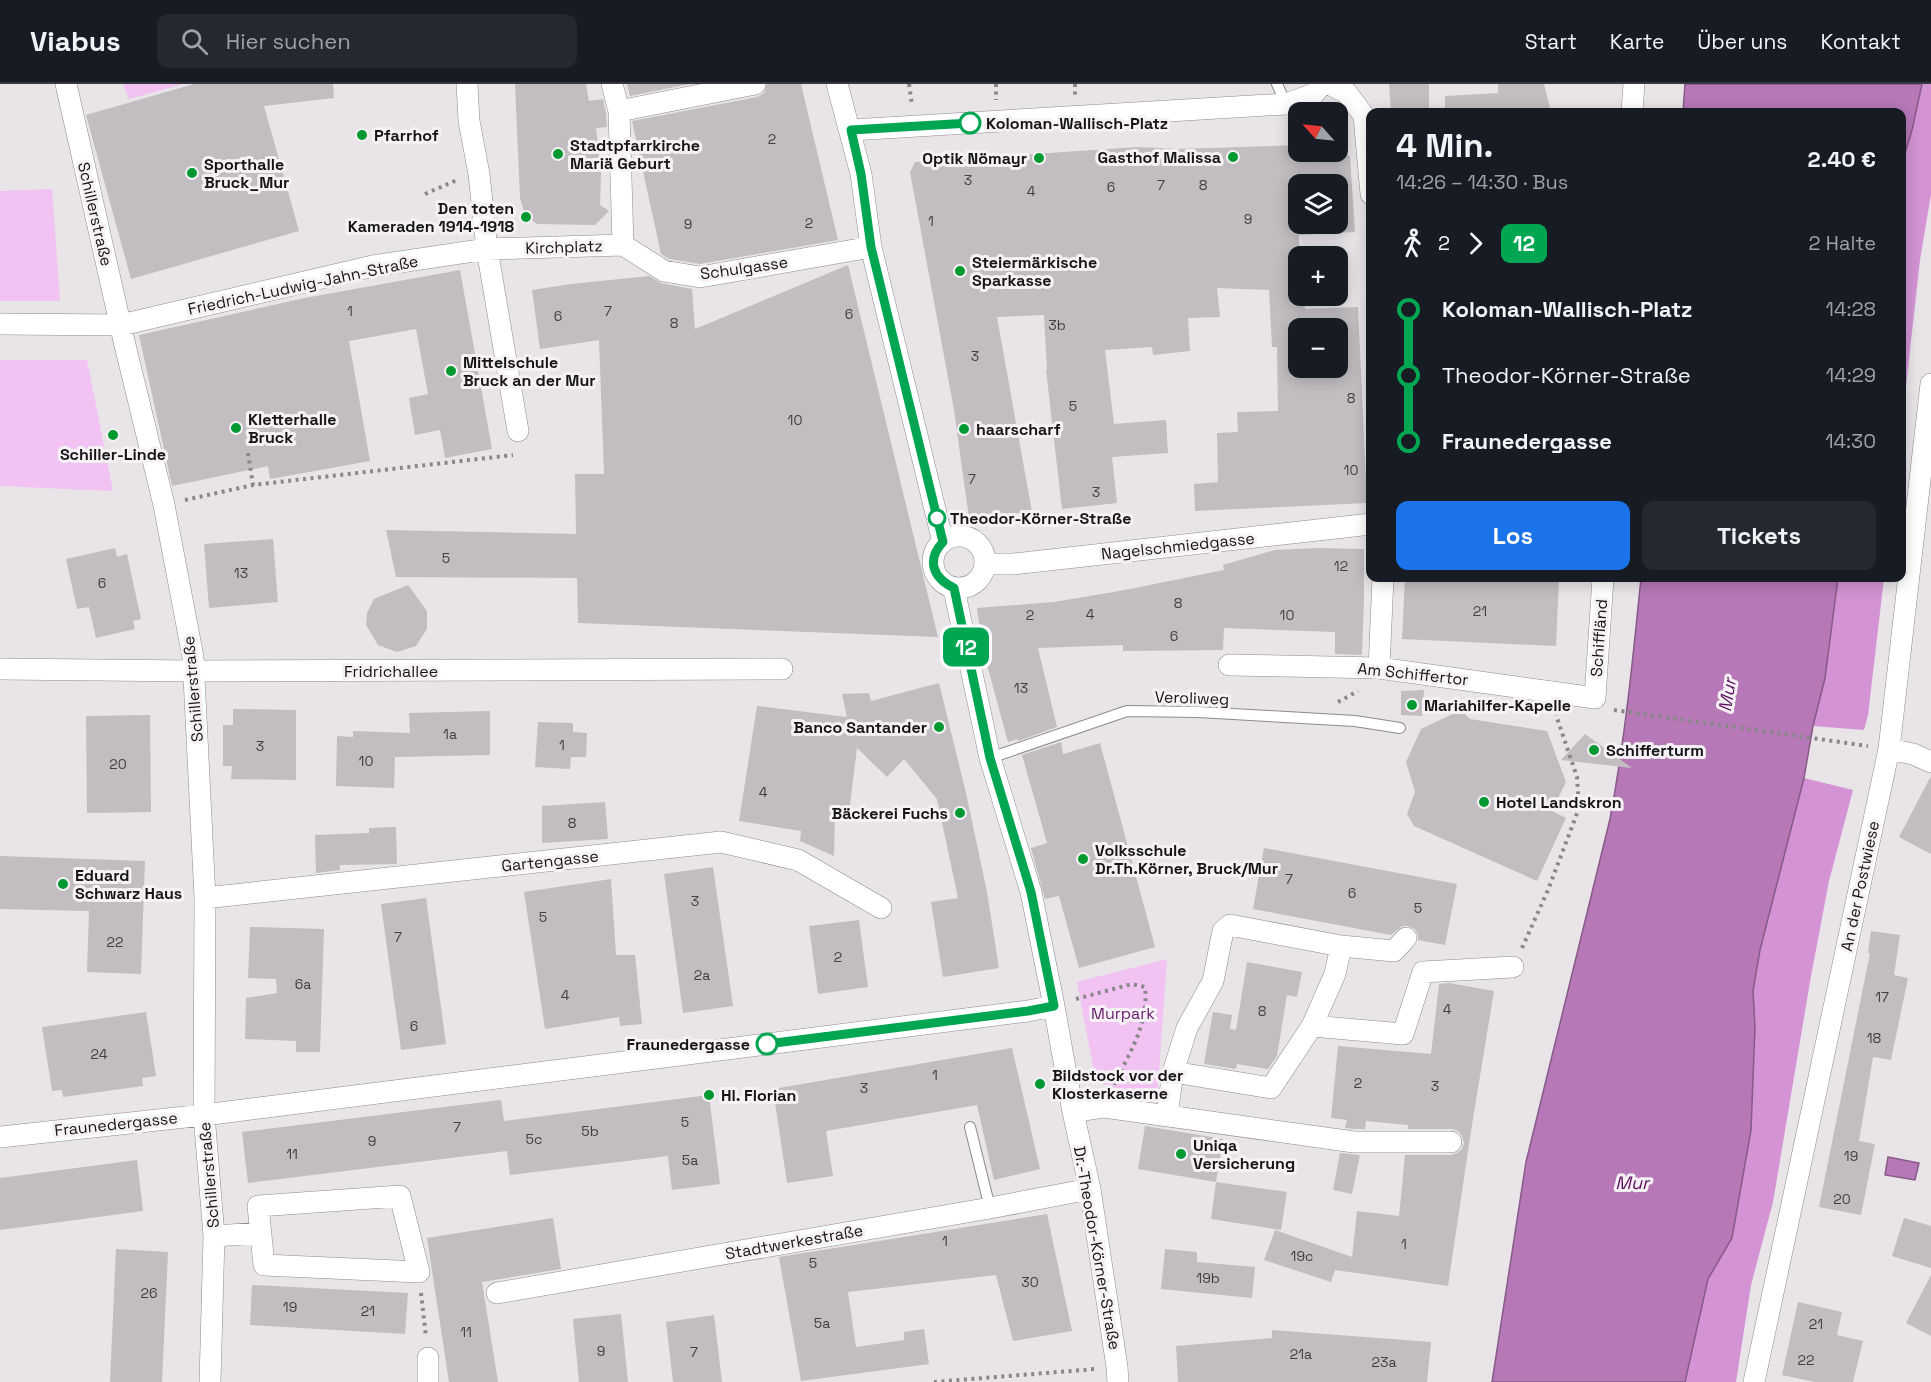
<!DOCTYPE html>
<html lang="de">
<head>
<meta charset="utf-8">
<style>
  body { margin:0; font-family:"Space Grotesk",sans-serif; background:#242831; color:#f1f3f6; height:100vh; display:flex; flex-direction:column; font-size:22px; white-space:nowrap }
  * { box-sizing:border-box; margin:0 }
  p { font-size:20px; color:#9ea1a6 }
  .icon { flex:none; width:33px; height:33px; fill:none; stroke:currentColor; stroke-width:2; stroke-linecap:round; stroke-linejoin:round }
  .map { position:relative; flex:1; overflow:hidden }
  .side { position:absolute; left:1366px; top:24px; width:540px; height:474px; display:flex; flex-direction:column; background:#171b24; border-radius:12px; box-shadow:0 3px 15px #0003 }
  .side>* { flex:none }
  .badge { padding:0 12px; border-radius:9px; font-size:21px; line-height:39px }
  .needle { width:39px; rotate:297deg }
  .tools { position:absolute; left:1288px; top:18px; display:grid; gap:12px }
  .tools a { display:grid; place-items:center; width:60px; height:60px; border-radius:12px; background:#171b24; box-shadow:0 3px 15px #0003; font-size:30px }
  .map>.badge { position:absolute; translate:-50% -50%; box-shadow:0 0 0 3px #fff }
  .legs { display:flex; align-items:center; gap:9px; height:66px; padding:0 30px; font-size:20px }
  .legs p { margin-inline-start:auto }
  .summary { display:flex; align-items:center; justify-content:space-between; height:102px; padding:0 30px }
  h1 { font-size:33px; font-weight:800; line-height:45px }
  .button { display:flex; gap:12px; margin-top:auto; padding:12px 30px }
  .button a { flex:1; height:69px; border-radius:12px; background:#1a73e8; color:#fff; font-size:24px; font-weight:800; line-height:69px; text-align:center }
  .button a+a { background:#242831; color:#f1f3f6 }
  ul { padding:0 30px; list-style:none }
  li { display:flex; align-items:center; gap:21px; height:66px; font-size:22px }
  li i { display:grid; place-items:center; width:9px; height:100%; margin:0 8px; background:currentColor }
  li i::after { content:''; width:15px; height:15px; margin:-8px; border:4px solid; border-radius:50%; background:#171b24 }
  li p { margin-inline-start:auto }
  li:first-child i { background:linear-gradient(#0000 50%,currentColor 0) }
  li:last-child i { background:linear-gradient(currentColor 50%,#0000 0) }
  header { display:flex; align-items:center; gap:36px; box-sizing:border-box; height:84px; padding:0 30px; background:#171b24; border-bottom:2px solid #363941 }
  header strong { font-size:28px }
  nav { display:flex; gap:33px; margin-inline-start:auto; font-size:21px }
  .search { width:420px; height:54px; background:#242831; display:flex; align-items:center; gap:15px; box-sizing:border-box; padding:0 21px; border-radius:12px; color:#9ea1a6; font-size:22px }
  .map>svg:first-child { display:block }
  .green { fill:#f2c2f2 }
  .forest { fill:#d393d4 }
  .water { fill:#b778b8; stroke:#875a88; stroke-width:1.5 }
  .building { fill:#c1bdc1; fill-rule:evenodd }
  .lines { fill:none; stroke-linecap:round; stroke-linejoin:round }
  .lane-casing { stroke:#8e8a8e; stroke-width:12 }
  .street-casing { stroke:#8e8a8e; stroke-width:22 }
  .path { stroke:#8a878a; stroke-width:4; stroke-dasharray:3 4.5; stroke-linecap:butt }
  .lane { stroke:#fff; stroke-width:10 }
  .street { stroke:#fff; stroke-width:21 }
  .line-1-casing { stroke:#fff; stroke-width:14 }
  .line-1 { stroke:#00a651; stroke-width:9 }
  .stop-1-dot { fill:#fff; stroke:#00a651; stroke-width:3 }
  .poi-dot { fill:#009831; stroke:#f5f1f5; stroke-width:2 }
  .labels { text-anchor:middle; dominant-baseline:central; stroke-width:6; stroke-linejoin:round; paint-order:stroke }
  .number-label { font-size:14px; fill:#423f42 }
  .stop-label { font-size:16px; font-weight:bold; fill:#171517; stroke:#f5f1f5; text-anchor:start }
  .poi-label { font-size:16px; font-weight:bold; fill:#171517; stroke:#f5f1f5; text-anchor:start }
  .street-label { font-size:16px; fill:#171517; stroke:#f5f1f5 }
  .park-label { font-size:16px; fill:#651868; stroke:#f5f1f5 }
  .water-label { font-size:18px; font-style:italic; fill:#5d0f60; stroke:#f5f1f5 }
</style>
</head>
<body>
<header>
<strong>Viabus</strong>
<div class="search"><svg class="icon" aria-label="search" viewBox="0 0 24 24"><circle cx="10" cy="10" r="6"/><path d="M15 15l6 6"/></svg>Hier suchen</div>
<nav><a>Start</a><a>Karte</a><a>Über uns</a><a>Kontakt</a></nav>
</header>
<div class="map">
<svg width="1931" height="1298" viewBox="0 0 1931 1298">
  <rect width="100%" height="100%" fill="#e8e4e8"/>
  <path class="green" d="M123 0H183L129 15Z
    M52 105 60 217H0V107Z
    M0 276H87L113 407 0 402Z
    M1167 875 1157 1016 1096 998 1077 898Z"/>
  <path class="forest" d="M1922 0H1931V110L1920 176 1902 338V79L1912 46Z
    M1838 494H1884L1868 631 1864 646 1813 642 1825 594Z
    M1804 694 1853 706 1829 797 1811 892 1773 1118 1751 1201 1736 1298H1685L1708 1195 1732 1154 1751 1046 1755 943 1753 908 1760 866Z"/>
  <path class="water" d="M1685 0H1922L1912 46 1902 79V28H1683Z
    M1641 494H1838L1825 594 1813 642 1804 694 1760 866 1753 907 1755 943 1751 1046 1732 1154 1708 1195 1685 1298H1492L1526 1078 1610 735C1625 655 1633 574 1641 494Z
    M1888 1073 1919 1079 1915 1096 1885 1091Z"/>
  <path class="building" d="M194 0H333L334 14 264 22 299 147 131 195 86 31Z
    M515 0H586L589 17 603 15 606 29 607 43 596 44 601 88 600 121 609 127 595 141 537 140 525 131 520 114Z
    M627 0H690L630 12Z
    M767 0H801L838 156 700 180 669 175 661 170 632 37 757 13 764 9Z
    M1389 0H1429V28H1391Z
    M1498 0H1544L1551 28H1445V12L1498 9Z
    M1299 61V68L1338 66 1350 72 1355 148 1299 151V212H1304L1305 225 1358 223 1367 419 1195 427 1194 400 1218 398 1217 349 1238 348 1237 328 1278 327 1277 263H1272L1269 206 1217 204 1220 233 1188 234 1190 267 1153 271 1152 263 1105 266 1114 340 1166 336 1168 369 1112 373 1117 419 1062 425 1046 286H1047L1044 231 997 233 1032 428 969 434 954 326 910 88 915 78 1138 63 1177 65ZM1299 100H1338V140H1299ZM1299 244H1338V284H1299Z
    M848 181 938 553 578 539 577 494 396 493 386 446 576 450 575 390H604L599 256 540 265 532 206 571 200 649 192 661 199 692 205 695 245Z
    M460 186 492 365 445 374 440 346 415 351 409 314 428 310 416 245 349 257 370 377 270 395 268 382 172 402 139 251 305 214Z
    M273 455 278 518 209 524 204 460Z
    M115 464 117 473 127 470 141 535 133 537 135 545 96 554 89 523 77 525 66 475Z
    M1318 464 1364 465V515L1362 571 1335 570V548L1224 544 1223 566 1123 567V561L1038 564 1057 643 1018 657 1017 655 1008 658 983 566 977 524 1054 518 1125 506 1224 486 1223 481 1275 466Z
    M1405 494H1559L1556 562 1402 555Z
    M408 501 427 527V545L416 562 397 568 378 561 366 541 367 529 374 515Z
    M939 599 966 709 987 808 999 884 943 893 931 818 958 814 937 715 904 675 887 693 857 664 849 729 835 727 834 772 800 757 801 747 739 737 757 622 847 633 842 610 869 609 871 617Z
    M1424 606 1422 632 1401 631V607Z
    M233 625 296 626V696L231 695 232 682H223V641H233Z
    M1461 626 1470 635 1547 647 1566 698 1552 727 1566 734 1537 797 1414 742 1407 730 1415 708 1406 678 1421 645Z
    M490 627V671L395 673 394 704 336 702 337 652 353 653V647L410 649 409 629Z
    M150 631 151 728 87 729 86 632Z
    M538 638 573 639V648L587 649 586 673H571L570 685 535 683Z
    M1585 650 1632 684 1561 676Z
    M1061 658 1063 670 1100 659 1155 863 1079 884 1059 812 1045 815 1031 764 1047 759 1022 671Z
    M1931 692V770L1899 753Z
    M605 718 608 755 542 759V722Z
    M396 743 397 780 340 781V786L316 789 315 751 369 749V744Z
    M1264 764 1457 800 1445 861 1418 856V851L1415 845 1408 842H1402L1391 851 1253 825Z
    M0 772 145 777 141 890 87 888 89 827 0 825Z
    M713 783 733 922 683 929 664 790Z
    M611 795 616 871H635L642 940 620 942 619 933 545 945 524 808Z
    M426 814 446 960 401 966 381 820Z
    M859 836 868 903 818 910 809 842Z
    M250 843 324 845 320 968H296V957L245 955 246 914 277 909 276 895 248 894Z
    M1871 847 1900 851 1894 891 1908 894 1891 976 1873 973 1859 1057 1875 1060 1861 1131 1819 1123 1870 869H1868Z
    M1247 878 1302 888 1297 913 1287 911 1277 972 1268 985 1237 980 1236 985 1204 980 1213 928 1232 931 1230 945 1236 946Z
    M1449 899 1494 907 1471 1047 1448 1202 1335 1186 1331 1198 1264 1176 1275 1146 1352 1173 1357 1127 1399 1132 1405 1071H1451L1457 1069 1462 1065 1464 1059 1462 1052 1458 1047 1452 1045H1408V1041L1366 1037 1365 1045H1355L1345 1044 1347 1036 1331 1034 1338 962 1431 970 1439 900Z
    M146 928 156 992 142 994 143 1002 63 1013 62 1006 52 1007 42 943Z
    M1012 964 1040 1085 994 1096 977 1021 826 1047 833 1092 787 1099 773 1005Z
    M709 1011 720 1100 672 1106 668 1072 510 1091 507 1067 248 1099 242 1048 501 1016 504 1037Z
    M1145 1042 1223 1055 1216 1098 1138 1085Z
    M1340 1069 1360 1071 1352 1110 1333 1106Z
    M137 1076 143 1127 0 1146V1094Z
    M1216 1098 1287 1108 1281 1146 1211 1135Z
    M1047 1130 1072 1247 1013 1257 996 1191 848 1208 856 1263 904 1256V1248L924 1245 929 1280 801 1297 779 1173Z
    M553 1134 561 1185 482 1198 498 1298H449L427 1154Z
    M1904 1134 1931 1142V1184L1892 1172Z
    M116 1165 168 1168 162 1298H110Z
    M1165 1165 1197 1168V1178L1255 1183 1252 1214 1161 1205Z
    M1931 1191V1252L1906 1239Z
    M252 1201 408 1209 405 1250 250 1241Z
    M1798 1218 1842 1228 1837 1251 1863 1257 1853 1298H1815L1782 1291Z
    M621 1230 628 1298H579L573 1235Z
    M714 1231 722 1298H673L666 1238Z
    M1272 1246 1431 1258 1427 1298H1178L1176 1262 1272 1254Z"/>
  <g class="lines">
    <defs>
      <path id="lane" d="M1277 0 1286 20
        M990 674 1127 627 1198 628 1355 637 1400 644
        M970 1043 990 1124"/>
      <path id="street" d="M66 0 124 257 164 421 193 573 205 814 204 1031 214 1152 210 1298
        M467 0 469 37 479 90 487 165 518 347
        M837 0 861 90 871 163 943 458
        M1329 0 1347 9 1364 32 1371 110
        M619 27 755 0
        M1632 28 1634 0
        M851 46 1286 20 1314 10 1322 0
        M623 161 664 187 700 193 871 163
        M0 240 121 241 373 182 487 165 623 161 619 27 612 0
        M933 478a26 26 0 1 1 52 0a26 26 0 1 1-52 0Z
        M985 480H1014L1371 440
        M954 505 990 674 1031 808 1054 922 1073 1028 1090 1105 1117 1283 1118 1298
        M1229 581 1379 584 1595 614 1603 494
        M1379 584 1383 494
        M0 585 194 587 782 585
        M1889 665 1913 670 1931 678
        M205 814 721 758 798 776 881 824
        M1406 854 1394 867 1341 862 1335 890 1312 942 1403 950 1423 888 1513 883
        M1312 942 1271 1004 1173 988 1187 944 1213 897 1223 847 1230 841 1341 862
        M1073 1028 1104 1023 1354 1058H1451
        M1167 1031 1173 988
        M0 1053 204 1031 1028 927 1054 922
        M400 1112 419 1188 264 1181 258 1122Z
        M214 1152 260 1149
        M497 1209 990 1124 1090 1105
        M428 1298V1274
        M1754 1298 1889 665 1931 300"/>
    </defs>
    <use href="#lane" class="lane-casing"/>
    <use href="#street" class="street-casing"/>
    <path class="path" d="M909 0 912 21
      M996 0V16
      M1075 0V11
      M425 110 457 96
      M248 369 253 401
      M185 416 253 401 513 371
      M1338 618 1358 607
      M1614 626 1868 662
      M1522 864 1548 806 1579 724 1577 693 1556 631
      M1076 915 1132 900 1145 903C1149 941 1129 969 1113 1003
      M421 1209 426 1253
      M934 1298 1095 1285"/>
    <use href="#lane" class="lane"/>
    <use href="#street" class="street"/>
  </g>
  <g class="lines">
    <defs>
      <path id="line-1" d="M767 960 1028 927 1054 922 1031 808 990 674 954 504C933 494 926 476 943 458L871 163 861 90 851 46 970 39"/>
    </defs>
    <use href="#line-1" class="line-1-casing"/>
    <use href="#line-1" class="line-1"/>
  </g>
  <g class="stop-1-dot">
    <circle cx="970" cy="39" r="10"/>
    <circle cx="937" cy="434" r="8"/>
    <circle cx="767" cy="960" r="10"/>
  </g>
  <g class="poi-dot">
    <circle cx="362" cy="51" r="6"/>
    <circle cx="558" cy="70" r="6"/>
    <circle cx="1233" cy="73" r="6"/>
    <circle cx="1039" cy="74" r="6"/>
    <circle cx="192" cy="89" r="6"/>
    <circle cx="526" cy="133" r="6"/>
    <circle cx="960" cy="187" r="6"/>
    <circle cx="451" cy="287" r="6"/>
    <circle cx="236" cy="344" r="6"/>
    <circle cx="964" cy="345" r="6"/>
    <circle cx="113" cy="351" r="6"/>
    <circle cx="1412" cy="621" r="6"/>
    <circle cx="939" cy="643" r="6"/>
    <circle cx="1594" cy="666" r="6"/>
    <circle cx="1484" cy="718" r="6"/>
    <circle cx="960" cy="729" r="6"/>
    <circle cx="1083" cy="775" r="6"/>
    <circle cx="63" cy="800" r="6"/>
    <circle cx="1040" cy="1000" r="6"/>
    <circle cx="709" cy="1011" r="6"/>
    <circle cx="1181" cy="1070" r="6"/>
  </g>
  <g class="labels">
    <g class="number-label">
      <text x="772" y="55">2</text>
      <text x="968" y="96">3</text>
      <text x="1161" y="101">7</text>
      <text x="1203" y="101">8</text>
      <text x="1111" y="103">6</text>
      <text x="1031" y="107">4</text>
      <text x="1248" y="135">9</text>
      <text x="931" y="137">1</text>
      <text x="809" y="139">2</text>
      <text x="688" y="140">9</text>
      <text x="350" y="227">1</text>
      <text x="608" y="227">7</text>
      <text x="849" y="230">6</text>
      <text x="558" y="232">6</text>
      <text x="674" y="239">8</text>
      <text x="1057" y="241">3b</text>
      <text x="975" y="272">3</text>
      <text x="1351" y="314">8</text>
      <text x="1073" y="322">5</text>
      <text x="795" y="336">10</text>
      <text x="1351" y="386">10</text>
      <text x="972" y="395">7</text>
      <text x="1096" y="408">3</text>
      <text x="446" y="474">5</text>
      <text x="1341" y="482">12</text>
      <text x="241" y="489">13</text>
      <text x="102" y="499">6</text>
      <text x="1178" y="519">8</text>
      <text x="1480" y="527">21</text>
      <text x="1090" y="530">4</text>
      <text x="1030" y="531">2</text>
      <text x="1287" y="531">10</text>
      <text x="1174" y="552">6</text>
      <text x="1021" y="604">13</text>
      <text x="450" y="650">1a</text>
      <text x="562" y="661">1</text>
      <text x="260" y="662">3</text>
      <text x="366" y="677">10</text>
      <text x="118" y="680">20</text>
      <text x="763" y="708">4</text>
      <text x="572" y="739">8</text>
      <text x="1289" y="795">7</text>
      <text x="1352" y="809">6</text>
      <text x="695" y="817">3</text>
      <text x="1418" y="824">5</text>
      <text x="543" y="833">5</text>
      <text x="398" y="853">7</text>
      <text x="115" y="858">22</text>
      <text x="838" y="873">2</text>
      <text x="702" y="891">2a</text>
      <text x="303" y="900">6a</text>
      <text x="565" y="911">4</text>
      <text x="1882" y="913">17</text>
      <text x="1447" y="925">4</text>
      <text x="1262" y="927">8</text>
      <text x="414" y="942">6</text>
      <text x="1874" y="954">18</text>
      <text x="99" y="970">24</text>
      <text x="935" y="991">1</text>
      <text x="1358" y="999">2</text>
      <text x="1435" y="1002">3</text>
      <text x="864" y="1004">3</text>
      <text x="685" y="1038">5</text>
      <text x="457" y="1043">7</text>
      <text x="590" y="1047">5b</text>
      <text x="534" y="1055">5c</text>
      <text x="372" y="1057">9</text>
      <text x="292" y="1070">11</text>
      <text x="1851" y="1072">19</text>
      <text x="690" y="1076">5a</text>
      <text x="1842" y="1115">20</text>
      <text x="945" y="1157">1</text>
      <text x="1404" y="1160">1</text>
      <text x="1302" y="1172">19c</text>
      <text x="813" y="1179">5</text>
      <text x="1208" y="1194">19b</text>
      <text x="1030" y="1198">30</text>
      <text x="149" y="1209">26</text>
      <text x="290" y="1223">19</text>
      <text x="368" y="1227">21</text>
      <text x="822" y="1239">5a</text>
      <text x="1816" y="1240">21</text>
      <text x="466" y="1248">11</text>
      <text x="601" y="1267">9</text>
      <text x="694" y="1268">7</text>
      <text x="1301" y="1270">21a</text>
      <text x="1806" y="1276">22</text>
      <text x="1384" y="1278">23a</text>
    </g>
    <g class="stop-label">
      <text x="986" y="39">Koloman-Wallisch-Platz</text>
      <text x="950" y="434">Theodor-Körner-Straße</text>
      <text x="750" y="960" text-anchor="end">Fraunedergasse</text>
    </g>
    <g class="poi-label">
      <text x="374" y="51">Pfarrhof</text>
      <text x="570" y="61">Stadtpfarrkirche<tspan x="570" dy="18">Mariä Geburt</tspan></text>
      <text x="1221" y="73" text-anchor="end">Gasthof Malissa</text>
      <text x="1027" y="74" text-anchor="end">Optik Nömayr</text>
      <text x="204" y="80">Sporthalle<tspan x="204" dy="18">Bruck_Mur</tspan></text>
      <text x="514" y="124" text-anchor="end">Den toten<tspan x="514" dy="18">Kameraden 1914-1918</tspan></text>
      <text x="972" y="178">Steiermärkische<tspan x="972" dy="18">Sparkasse</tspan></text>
      <text x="463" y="278">Mittelschule<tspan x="463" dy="18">Bruck an der Mur</tspan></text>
      <text x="248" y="335">Kletterhalle<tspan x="248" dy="18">Bruck</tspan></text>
      <text x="976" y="345">haarscharf</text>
      <text x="113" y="370" text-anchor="middle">Schiller-Linde</text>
      <text x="1424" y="621">Mariahilfer-Kapelle</text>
      <text x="927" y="643" text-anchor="end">Banco Santander</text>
      <text x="1606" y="666">Schifferturm</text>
      <text x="1496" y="718">Hotel Landskron</text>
      <text x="948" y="729" text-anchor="end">Bäckerei Fuchs</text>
      <text x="1095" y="766">Volksschule<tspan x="1095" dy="18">Dr.Th.Körner, Bruck/Mur</tspan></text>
      <text x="75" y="791">Eduard<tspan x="75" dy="18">Schwarz Haus</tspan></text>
      <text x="1052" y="991">Bildstock vor der<tspan x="1052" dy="18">Klosterkaserne</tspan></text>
      <text x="721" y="1011">Hl. Florian</text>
      <text x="1193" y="1061">Uniqa<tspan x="1193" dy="18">Versicherung</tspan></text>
    </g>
    <g class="street-label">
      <text transform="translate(95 130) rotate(77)">Schillerstraße</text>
      <text transform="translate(564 163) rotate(-2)">Kirchplatz</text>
      <text transform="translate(744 184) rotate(-8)">Schulgasse</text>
      <text transform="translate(303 201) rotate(-12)">Friedrich-Ludwig-Jahn-Straße</text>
      <text transform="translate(1178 462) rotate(-6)">Nagelschmiedgasse</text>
      <text transform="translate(1599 554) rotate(-86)">Schiffländ</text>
      <text x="391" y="587">Fridrichallee</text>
      <text transform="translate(1413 590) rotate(6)">Am Schiffertor</text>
      <text transform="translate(193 605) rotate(-95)">Schillerstraße</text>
      <text transform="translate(1192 614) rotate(2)">Veroliweg</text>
      <text transform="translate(550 777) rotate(-6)">Gartengasse</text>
      <text transform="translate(1860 802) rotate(-78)">An der Postwiese</text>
      <text transform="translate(116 1040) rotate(-6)">Fraunedergasse</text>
      <text transform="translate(209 1091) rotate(-95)">Schillerstraße</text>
      <text transform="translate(794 1158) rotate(-10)">Stadtwerkestraße</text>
      <text transform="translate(1097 1164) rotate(80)">Dr.-Theodor-Körner-Straße</text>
    </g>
    <g class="park-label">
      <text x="1123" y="929">Murpark</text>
    </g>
    <g class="water-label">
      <text transform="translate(1727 611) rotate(-81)">Mur</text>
      <text x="1632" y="1098">Mur</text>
    </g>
  </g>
</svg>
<div class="tools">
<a><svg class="needle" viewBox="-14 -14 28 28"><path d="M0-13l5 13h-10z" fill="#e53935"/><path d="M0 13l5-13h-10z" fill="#9ea1a6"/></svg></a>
<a><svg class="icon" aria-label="layers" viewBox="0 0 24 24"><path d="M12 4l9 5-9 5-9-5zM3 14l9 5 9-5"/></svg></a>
<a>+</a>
<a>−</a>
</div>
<b class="badge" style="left:966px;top:563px;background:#00a651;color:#fff">12</b>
<section class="side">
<div class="summary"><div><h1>4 Min.</h1><p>14:26 – 14:30 · Bus</p></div><b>2.40 €</b></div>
<div class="legs"><svg class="icon" aria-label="walk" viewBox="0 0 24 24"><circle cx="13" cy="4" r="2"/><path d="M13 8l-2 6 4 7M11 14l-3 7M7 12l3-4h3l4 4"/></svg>2<svg class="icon" aria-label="forward" viewBox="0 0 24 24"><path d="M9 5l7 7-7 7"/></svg><b class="badge" style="background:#00a651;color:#fff">12</b><p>2 Halte</p></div>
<ul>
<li><i style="color:#00a651"></i><b>Koloman-Wallisch-Platz</b><p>14:28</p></li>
<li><i style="color:#00a651"></i><span>Theodor-Körner-Straße</span><p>14:29</p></li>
<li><i style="color:#00a651"></i><b>Fraunedergasse</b><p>14:30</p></li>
</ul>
<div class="button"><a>Los</a><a>Tickets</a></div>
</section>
</div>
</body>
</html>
